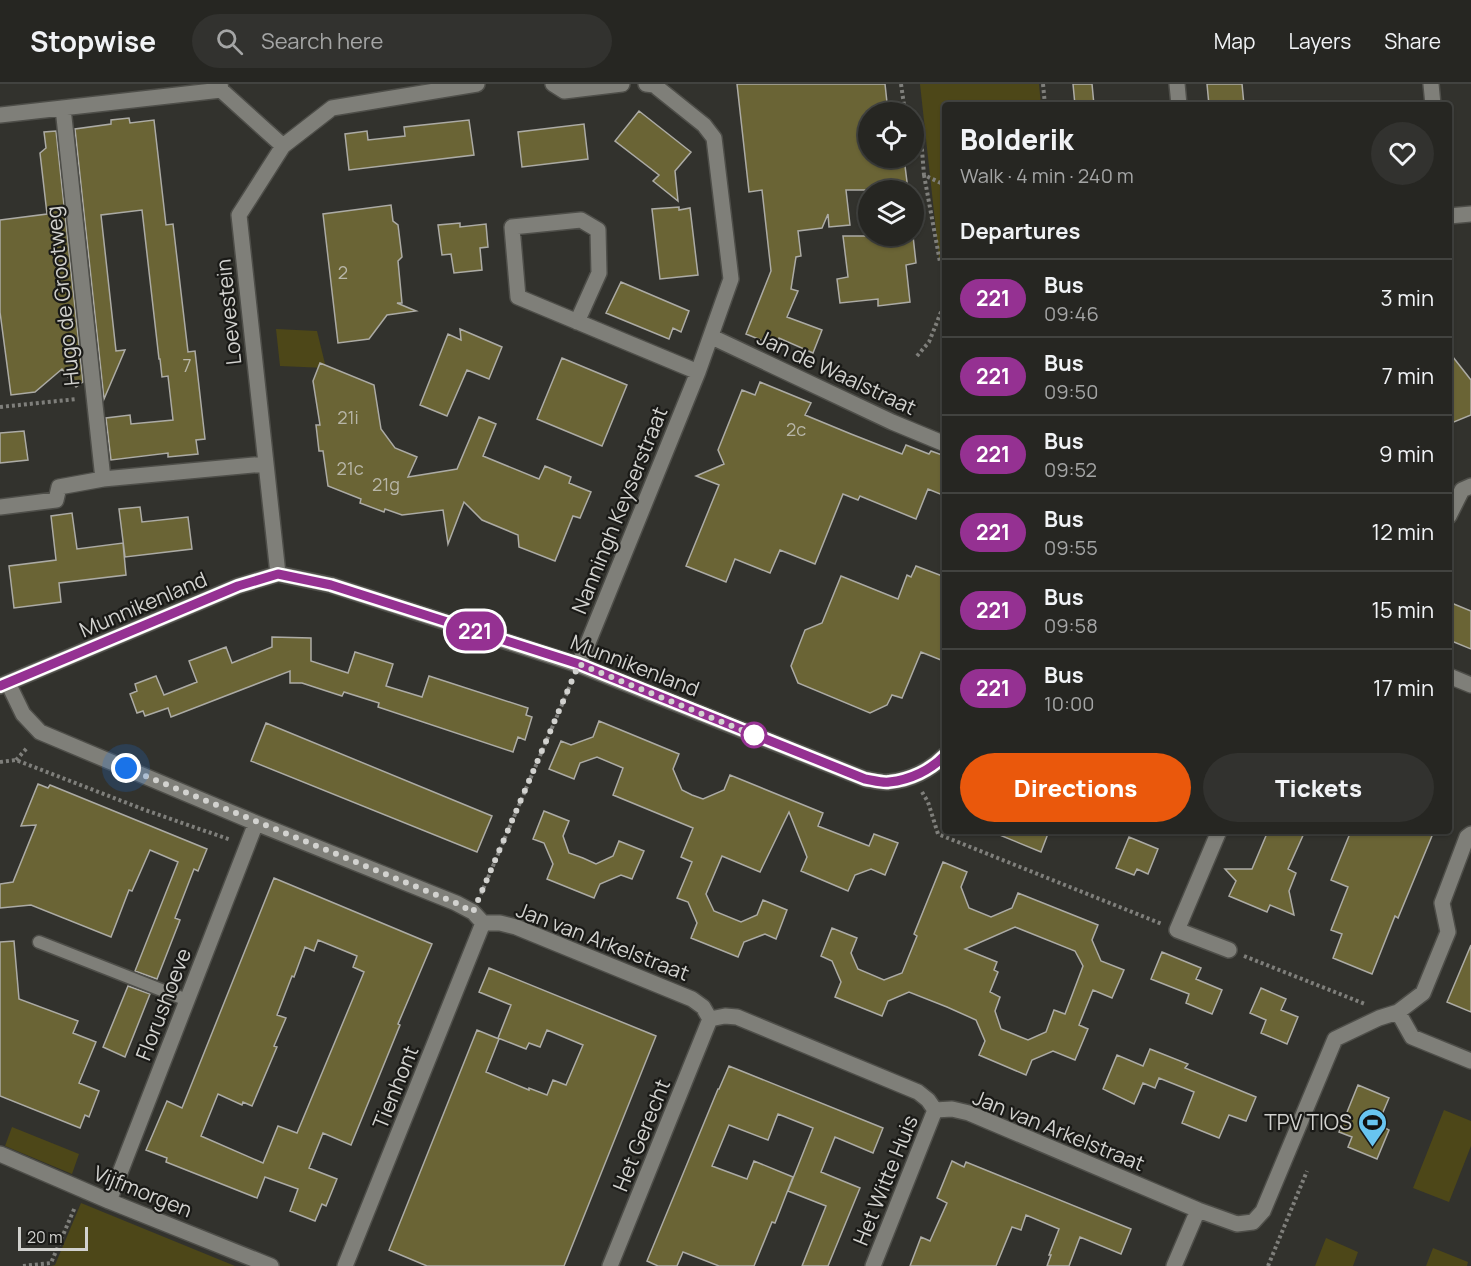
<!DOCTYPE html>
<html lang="en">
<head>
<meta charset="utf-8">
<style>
  body { margin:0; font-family:Manrope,sans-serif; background:#32322f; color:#f1f3f6; height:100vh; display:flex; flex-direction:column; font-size:22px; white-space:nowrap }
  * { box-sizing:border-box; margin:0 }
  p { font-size:20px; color:#a4a5a5 }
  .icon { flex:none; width:33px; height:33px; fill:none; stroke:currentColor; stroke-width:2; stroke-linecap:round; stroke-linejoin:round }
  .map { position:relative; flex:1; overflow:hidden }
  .details { position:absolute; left:942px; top:18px; width:510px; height:732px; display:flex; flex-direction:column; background:#262622; border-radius:6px; box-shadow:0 2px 4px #0004,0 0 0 2px #424340 }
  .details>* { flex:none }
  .badge { padding:0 12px; border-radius:20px; font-size:21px; line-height:39px }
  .buttons { position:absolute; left:858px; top:18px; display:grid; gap:12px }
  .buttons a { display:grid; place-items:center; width:66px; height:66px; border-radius:50%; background:#262622; box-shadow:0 2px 4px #0004,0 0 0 2px #424340; font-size:30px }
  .scale { position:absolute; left:18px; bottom:15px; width:70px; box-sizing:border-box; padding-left:6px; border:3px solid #d2d2cf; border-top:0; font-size:16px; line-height:21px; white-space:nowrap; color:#d2d2cf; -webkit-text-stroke:4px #1a1a17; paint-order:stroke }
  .you { position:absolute; width:30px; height:30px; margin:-15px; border:4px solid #fff; border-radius:50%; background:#1a73e8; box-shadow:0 0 0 9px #1a73e833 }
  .map>.badge { position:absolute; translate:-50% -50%; box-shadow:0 0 0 3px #fff }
  h2 { padding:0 18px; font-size:22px; line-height:54px }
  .round { display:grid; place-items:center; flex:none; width:63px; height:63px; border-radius:32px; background:#32322f }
  .headline { display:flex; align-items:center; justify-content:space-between; height:102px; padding:0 18px }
  h1 { font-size:28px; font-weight:800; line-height:45px }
  .cta { display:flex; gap:12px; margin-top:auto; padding:12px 18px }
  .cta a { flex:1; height:69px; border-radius:36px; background:#ea580c; color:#fff; font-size:24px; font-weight:800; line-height:69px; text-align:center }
  .cta a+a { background:#32322f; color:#f1f3f6 }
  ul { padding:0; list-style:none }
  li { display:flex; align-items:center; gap:18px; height:78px; padding:0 18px; border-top:2px solid #424340 }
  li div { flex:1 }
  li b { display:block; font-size:22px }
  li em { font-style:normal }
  li .badge { min-width:66px; font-weight:700; text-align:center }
  header { display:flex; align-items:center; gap:36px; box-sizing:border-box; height:84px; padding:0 30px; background:#262622; border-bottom:2px solid #424340 }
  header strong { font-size:28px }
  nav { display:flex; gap:33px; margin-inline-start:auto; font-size:21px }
  .search { width:420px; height:54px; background:#32322f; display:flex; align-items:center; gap:15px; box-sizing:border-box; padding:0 21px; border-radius:33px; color:#a4a5a5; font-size:22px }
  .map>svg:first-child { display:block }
  .green { fill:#4d4718 }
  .building { fill:#6a6435; stroke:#acaba5; stroke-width:1.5; fill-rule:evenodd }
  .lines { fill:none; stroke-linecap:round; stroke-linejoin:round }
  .service-casing { stroke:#4e4e49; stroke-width:15 }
  .minor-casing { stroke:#4e4e49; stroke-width:18 }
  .tertiary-casing { stroke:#4e4e49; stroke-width:18 }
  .path { stroke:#7f7f7b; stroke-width:4; stroke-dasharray:3 3; stroke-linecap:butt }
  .service { stroke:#7f7f79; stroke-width:12 }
  .minor { stroke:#7f7f79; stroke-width:15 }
  .tertiary { stroke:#7f7f79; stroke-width:15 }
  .line-casing { stroke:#fff; stroke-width:14 }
  .line { stroke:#953192; stroke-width:9 }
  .walk { stroke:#d2d2cf; stroke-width:6; stroke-dasharray:0 10.8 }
  .stop-dot { fill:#fff; stroke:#953192; stroke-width:3 }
  .labels { text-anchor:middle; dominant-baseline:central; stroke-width:4.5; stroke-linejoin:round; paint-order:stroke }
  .number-label { font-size:18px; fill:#b8b6a8 }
  .street-label { font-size:21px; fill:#d2d2cf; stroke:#1a1a17 }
  .poi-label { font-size:21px; fill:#d2d2cf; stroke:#1a1a17; text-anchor:end }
</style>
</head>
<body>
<header>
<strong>Stopwise</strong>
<div class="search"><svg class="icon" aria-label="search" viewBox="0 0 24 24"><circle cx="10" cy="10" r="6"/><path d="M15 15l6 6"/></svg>Search here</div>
<nav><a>Map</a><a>Layers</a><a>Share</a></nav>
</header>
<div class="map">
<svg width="1471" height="1182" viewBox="0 0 1471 1182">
  <rect width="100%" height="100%" fill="#32322d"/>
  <path class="green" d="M920 0H1039L1041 21H945V176L939 174Z
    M276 245 317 247 326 284 280 282Z
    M1444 1026 1471 1037V1062L1449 1118 1413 1104Z
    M12 1043 79 1070 72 1090 5 1062Z
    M81 1119 235 1182H51L55 1181Z
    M1326 1154 1358 1168 1353 1182H1315Z
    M1433 1164 1468 1178 1467 1182H1426Z"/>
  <path class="building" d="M737 0H885L888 28H868V74H904L908 106H846L850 141 829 143 828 130 822 144 798 147 801 172 796 173 791 205 798 207 787 233 822 246 813 269 779 254 776 262 746 250 771 187 762 106 749 108Z
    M1073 0H1092L1094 21H1075Z
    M1207 0H1242L1244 21H1209Z
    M639 27 691 68 675 87 678 117 653 97 659 91 615 57Z
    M129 34 130 39 154 36 166 141 173 140 188 268 195 267 205 355 196 356 198 370 168 373V369L111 376 106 334 130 331 131 340 173 336 168 292 162 293 160 275H159L142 126 101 131 116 267 125 266 104 315 75 45 111 40V36Z
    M469 36 474 71 349 86 345 50 367 47 368 56 405 52 404 43Z
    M584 40 588 75 522 83 518 48Z
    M56 47 83 298 76 303 62 285 35 308 11 311 0 228V136L47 130 40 69 46 64 44 48Z
    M391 121 393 137 398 141 402 173 398 177 402 219H397L416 227 387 231 369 255 338 259 323 130Z
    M679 123V126L690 124 698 191 660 195 652 125Z
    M460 139V143L486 140 488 163 480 164 482 186 454 189 451 170 442 171 438 141Z
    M843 152H913L916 179 906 181 910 218 878 222V215L840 219 837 195 848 193Z
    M621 198 689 227 681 248 673 244 669 255 606 229Z
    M460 245 502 263 489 295 467 286 447 332 420 321 448 250 461 256Z
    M1449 268 1471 296V331L1449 340Z
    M562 274 627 301 602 362 537 335Z
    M320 279 374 301 381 345 395 364 417 373 408 393 457 385 479 333 496 340 483 372 539 395 545 382 571 393 569 399 591 408 580 434 573 432 555 477 519 463 518 451 482 436 464 418 448 460 443 426 402 431 385 425 384 428 360 419 361 415 328 402 323 367H319L316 341H320L313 297Z
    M760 298 811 319 805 331 851 350 902 370 906 361 929 370 931 367 945 372V412L928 405 916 435 860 412 858 416 843 410 815 480 780 466 770 489 735 475 726 498 686 482 719 401 696 392 724 380 718 366 742 306 755 311Z
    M24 347 28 376 0 379V349Z
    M140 423 142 438 188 433 192 465 125 473 119 425Z
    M72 429 77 465 123 459 126 491 59 499 61 518 14 524 9 482 56 476 51 432Z
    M916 482 945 493V566L941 576 921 568 902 614 892 611 887 621 870 629 798 599 791 582 805 546 822 539 841 492 898 515 907 491 911 493Z
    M1449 518 1471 527V565L1449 556Z
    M272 553 311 554V577L348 589 355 568 393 580 386 602 422 613 429 592 528 624 526 631 532 633 525 656 518 653 513 668 378 623 379 619 344 608 342 612 302 599H290V587L171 633 168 624 145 632 143 627 137 629 130 610 137 607 135 600 156 592 164 611 197 598 189 577 226 563 232 579 272 563Z
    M599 637 679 670 673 685 682 706 692 711 703 715 724 706 730 691 823 729 818 742 869 762 874 750 898 759 885 791 871 785 855 791 848 807 801 787 807 773 789 728 760 788 722 772 706 810 714 827 741 838 757 831 763 816 787 826 776 855 765 850 744 858 738 873 691 854 697 839 688 818 677 814 692 778 681 773 693 744 613 711 623 684 597 673 580 679 574 695 549 685 561 657 571 661 593 653Z
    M266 639 492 732 477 768 251 677Z
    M38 700 48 704 50 701 207 765 198 787 194 785 175 834 180 836 157 895 135 887 178 778 150 766 132 807 129 806 111 853 31 821 0 824V800L13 798 36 741 21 742Z
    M544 727 569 737 563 752 569 769 583 774 596 780 613 772 619 757 644 767 632 795 621 791 600 800 594 814 547 795 553 780 544 759 533 755Z
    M990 747H1049L1041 768Z
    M1268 747H1305L1288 785 1296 789 1289 807 1294 831 1270 821 1267 828 1229 812 1236 797 1225 785H1252Z
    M1351 747H1434L1398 834 1395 832 1372 890 1333 874 1342 850 1331 846 1348 803 1331 796Z
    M1129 753 1158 765 1148 790 1137 785 1134 791 1116 784Z
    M943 778 967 788 961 803 969 824 991 833 1012 824 1018 809 1098 841 1092 856 1101 877 1124 886 1112 914 1093 906 1079 941 1088 945 1075 976 1053 967 1032 976 1026 991 979 971 985 957 976 936 947 923 909 908 888 917 882 932 835 913 841 898 832 877 821 872 832 844 857 854 851 869 858 885 884 896 902 889 917 852 914 850ZM1015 843 1075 867 1083 882 1065 930 1054 926 1046 948 1028 956 1001 945 995 927 1000 913 990 908 998 888 994 886 997 878 965 865Z
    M274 794 432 860 398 940 400 941 351 1061 323 1049 309 1084 337 1095 326 1122 322 1120 315 1137 290 1127 298 1105 265 1093 257 1114 166 1078 167 1074 146 1066 167 1017 182 1024ZM318 856 357 872 353 883 364 888 297 1049 278 1042 263 1079 201 1052 218 1010 242 1021 243 1018 252 1022 277 963 274 962 286 934 277 931 292 892 294 893 305 863 314 867Z
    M14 857 19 915 78 937 73 949 96 958 79 999 99 1007 89 1033 85 1031 80 1044 0 1012V858Z
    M1471 861V928L1447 918Z
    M1162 868 1201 884 1196 895 1222 906 1212 930 1186 919 1189 910 1151 895Z
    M489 884 656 952 564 1182H427L389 1166 477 946 499 955 486 988 529 1006V1004L547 1011 553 996 566 1001 583 961 547 946 540 963 529 959 526 965 498 954 511 921 479 908Z
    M128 902 150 910 125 973 103 963Z
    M1261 904 1286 915 1281 926 1298 933 1287 960 1261 949 1266 936 1250 929Z
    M1150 965 1188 980 1185 984 1256 1013 1246 1037 1229 1031 1219 1054 1182 1039 1194 1008 1159 994 1155 1004 1143 999 1134 1020 1103 1005 1117 971 1143 982Z
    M729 982 883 1044 873 1069 835 1053 821 1088 860 1104 828 1182H802L826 1122 788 1107 813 1044 778 1030 768 1056 729 1041 712 1082 747 1095 754 1077 793 1093 775 1139 772 1138 754 1182H719L683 1168 677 1182H658L647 1177 718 1005H719Z
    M1358 1001 1389 1014 1378 1040 1389 1046 1377 1075 1348 1063 1352 1053 1339 1048Z
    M952 1077 964 1083 966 1078 1131 1145 1121 1170 1080 1153 1069 1182H1047L1051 1171H1049L1059 1145 1026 1131 1021 1146 1012 1143 996 1182H910L921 1153 930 1157 947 1119 937 1114Z"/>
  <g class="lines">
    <defs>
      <path id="service" d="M39 858 187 916"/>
      <path id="minor" d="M220 0 221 6 283 62 239 131 278 490
        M553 0 564 7 622 0
        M1177 0 1179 21
        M1431 0 1433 21
        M63 24 103 395
        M0 31 221 6
        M283 62 332 24 477 0
        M577 238 599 189 598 146 581 136 512 143 518 213 698 288
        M712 253 892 338 945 360
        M0 423 56 416 59 403 103 395 265 380
        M1449 432 1462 406 1471 402
        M579 581 698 288 731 195 714 54 704 41 654 1 646 0
        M1449 592 1471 601
        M8 599 23 630 40 648 256 739 456 819 473 828 483 839H500L516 843 692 915 703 923 710 935 725 932 737 933 918 1008 928 1016 935 1026 952 1025 969 1029 1198 1126 1237 1140 1253 1138 1263 1127 1335 955 1379 934 1398 928
        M1219 747 1177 846 1229 866
        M1471 750 1467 753 1442 819 1448 848 1423 909 1398 928 1412 953 1471 977
        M0 1070 109 1117 271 1182
        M109 1117 256 739
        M345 1182 483 839
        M610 1182 710 935
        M873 1182 935 1026
        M1174 1182 1198 1126"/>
      <path id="tertiary" d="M1449 132 1471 130
        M0 602 238 502 278 490 331 501 579 581 865 695C872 696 882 699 889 698 910 696 930 686 945 671"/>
    </defs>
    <use href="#service" class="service-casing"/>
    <use href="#minor" class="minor-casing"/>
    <use href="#tertiary" class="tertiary-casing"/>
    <path class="path" d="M901 0 905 28
      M1043 0 1045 21
      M914 52 921 54 924 91 945 101
      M924 91 940 178 945 180
      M917 272 929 258 945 218
      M0 323 77 315
      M16 676 28 663
      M0 678 16 676 145 726 231 756
      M922 708 928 718 938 750 1162 840
      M481 810 572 597
      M1244 872 1365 920
      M23 1182 51 1179 75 1123
      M1268 1182 1307 1087"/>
    <use href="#service" class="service"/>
    <use href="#minor" class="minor"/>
    <use href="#tertiary" class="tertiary"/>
  </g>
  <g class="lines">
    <defs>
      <path id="line" d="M0 602 238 502 278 490 331 501 579 580 865 695C872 696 882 699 889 698 910 696 931 686 945 671"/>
    </defs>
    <use href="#line" class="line-casing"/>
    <use href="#line" class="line"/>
    <path class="walk" d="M126 684 456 819 473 828 579 580 759 653 754 651"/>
  </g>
  <defs>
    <symbol id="stadium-pin" viewBox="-11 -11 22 30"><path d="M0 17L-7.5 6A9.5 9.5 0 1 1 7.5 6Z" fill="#68c4f0" stroke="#1a1a17"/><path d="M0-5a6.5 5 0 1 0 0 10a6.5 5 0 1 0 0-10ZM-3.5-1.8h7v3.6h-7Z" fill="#111"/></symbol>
  </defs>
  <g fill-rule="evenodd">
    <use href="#stadium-pin" x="1356" y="1022" width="33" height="45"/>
  </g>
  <circle class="stop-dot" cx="754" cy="651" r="12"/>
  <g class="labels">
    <g class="number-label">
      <text x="343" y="188">2</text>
      <text x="187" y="281">7</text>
      <text x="348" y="333">21i</text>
      <text x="796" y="345">2c</text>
      <text x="350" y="384">21c</text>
      <text x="386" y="400">21g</text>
    </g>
    <g class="street-label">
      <text transform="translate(62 212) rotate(-96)">Hugo de Grootweg</text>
      <text transform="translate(228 228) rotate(-96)">Loevestein</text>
      <text transform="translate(837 288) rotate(25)">Jan de Waalstraat</text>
      <text transform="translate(619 426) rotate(-68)">Nanningh Keyserstraat</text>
      <text transform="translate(143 520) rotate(-23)">Munnikenland</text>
      <text transform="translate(635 581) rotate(21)">Munnikenland</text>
      <text transform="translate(603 857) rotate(21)">Jan van Arkelstraat</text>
      <text transform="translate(163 920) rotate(-69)">Florushoeve</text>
      <text transform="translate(395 1003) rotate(-68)">Tienhont</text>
      <text transform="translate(1059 1046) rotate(22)">Jan van Arkelstraat</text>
      <text transform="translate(641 1051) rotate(-68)">Het Gerecht</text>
      <text transform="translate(885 1096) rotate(-68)">Het Witte Huis</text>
      <text transform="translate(143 1107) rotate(22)">Vijfmorgen</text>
    </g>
    <g class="poi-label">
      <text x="1352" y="1038">TPV TIOS</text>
    </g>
  </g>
</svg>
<div class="buttons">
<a><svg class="icon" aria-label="locate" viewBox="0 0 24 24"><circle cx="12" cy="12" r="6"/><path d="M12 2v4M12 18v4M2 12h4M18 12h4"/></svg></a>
<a><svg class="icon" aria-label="layers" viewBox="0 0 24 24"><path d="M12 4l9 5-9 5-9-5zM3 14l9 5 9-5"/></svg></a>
</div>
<div class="scale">20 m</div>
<div class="you" style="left:126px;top:684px"></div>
<b class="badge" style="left:475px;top:547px;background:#953192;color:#fff">221</b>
<section class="details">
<div class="headline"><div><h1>Bolderik</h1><p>Walk · 4 min · 240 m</p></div><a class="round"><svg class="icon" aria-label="heart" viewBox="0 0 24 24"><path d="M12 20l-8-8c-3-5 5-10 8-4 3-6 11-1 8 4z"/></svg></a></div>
<h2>Departures</h2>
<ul>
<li><span class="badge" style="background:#953192;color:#fff">221</span><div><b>Bus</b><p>09:46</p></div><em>3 min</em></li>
<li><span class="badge" style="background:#953192;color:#fff">221</span><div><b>Bus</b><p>09:50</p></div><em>7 min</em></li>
<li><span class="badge" style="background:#953192;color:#fff">221</span><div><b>Bus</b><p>09:52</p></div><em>9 min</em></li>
<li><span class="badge" style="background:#953192;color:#fff">221</span><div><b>Bus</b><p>09:55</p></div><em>12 min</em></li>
<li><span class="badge" style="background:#953192;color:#fff">221</span><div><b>Bus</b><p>09:58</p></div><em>15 min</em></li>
<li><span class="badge" style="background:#953192;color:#fff">221</span><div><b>Bus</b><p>10:00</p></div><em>17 min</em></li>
</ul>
<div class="cta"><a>Directions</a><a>Tickets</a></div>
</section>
</div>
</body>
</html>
